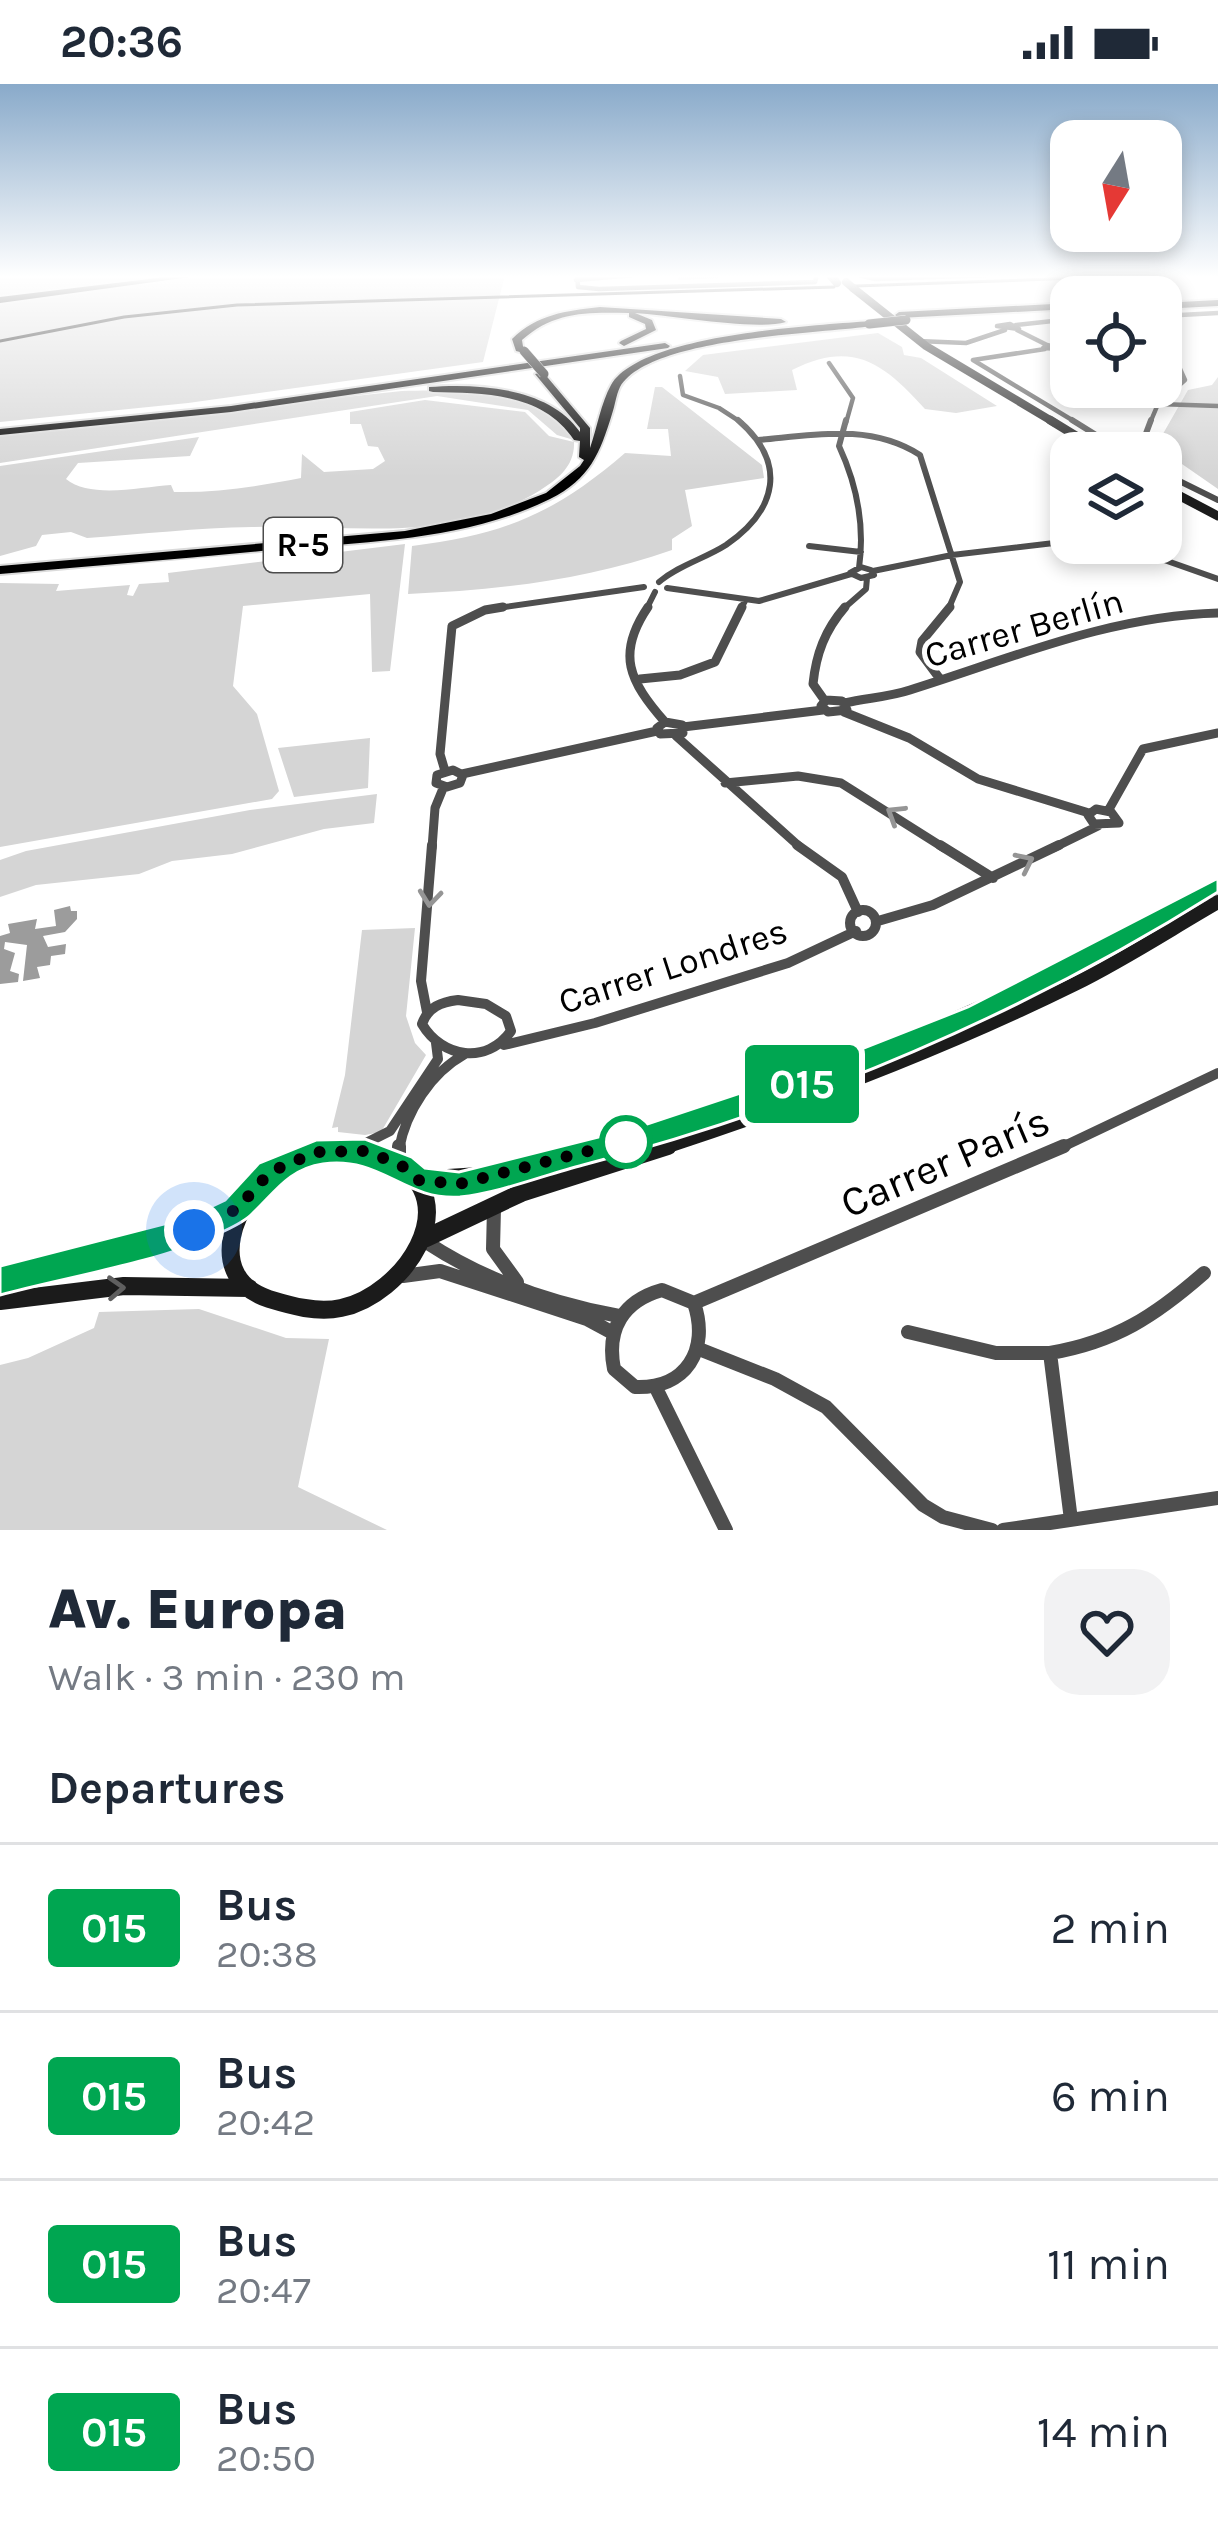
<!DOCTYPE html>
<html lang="en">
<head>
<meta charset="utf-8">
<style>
  body { margin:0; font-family:Karla,sans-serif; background:#f2f2f3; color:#1f2937; height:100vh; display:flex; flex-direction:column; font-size:45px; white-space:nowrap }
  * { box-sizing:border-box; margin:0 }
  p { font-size:39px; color:#747a83 }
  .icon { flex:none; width:66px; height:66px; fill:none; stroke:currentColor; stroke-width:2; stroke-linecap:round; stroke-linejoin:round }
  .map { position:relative; height:1446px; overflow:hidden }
  .sheet { display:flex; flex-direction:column; background:#fff; flex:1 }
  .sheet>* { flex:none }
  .badge { padding:0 24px; border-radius:9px; font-size:42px; line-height:78px }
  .needle { width:78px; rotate:191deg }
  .buttons { position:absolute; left:1050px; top:36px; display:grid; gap:24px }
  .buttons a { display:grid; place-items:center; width:132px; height:132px; border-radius:24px; background:#fff; box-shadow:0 6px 18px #0003; font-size:60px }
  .you { position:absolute; width:60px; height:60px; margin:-30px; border:9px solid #fff; border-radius:50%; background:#1a73e8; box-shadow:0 0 0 18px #1a73e833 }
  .map>.badge { position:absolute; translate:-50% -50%; box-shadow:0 0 0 6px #fff }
  h2 { padding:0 48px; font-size:45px; line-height:108px }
  .round { display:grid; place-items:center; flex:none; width:126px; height:126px; border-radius:36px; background:#f2f2f3 }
  .summary { display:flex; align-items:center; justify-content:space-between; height:204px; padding:0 48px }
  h1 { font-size:57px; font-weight:800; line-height:90px }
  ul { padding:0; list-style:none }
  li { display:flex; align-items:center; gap:36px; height:168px; padding:0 48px; border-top:3px solid #e0e1e3 }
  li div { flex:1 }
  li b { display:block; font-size:45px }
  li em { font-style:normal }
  li .badge { min-width:132px; font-weight:700; text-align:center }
  .status { display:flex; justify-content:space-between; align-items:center; height:84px; padding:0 60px; background:#fff; direction:ltr }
  .status svg { height:33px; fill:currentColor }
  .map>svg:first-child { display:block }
  .green { fill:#d5d5d5 }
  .water { fill:#9c9c9c }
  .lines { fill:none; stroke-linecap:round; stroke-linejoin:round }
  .highway-casing { stroke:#dbdbdb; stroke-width:4 }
  .street-far4 { stroke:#4e4e4e; stroke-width:4.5 }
  .street-far3 { stroke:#4e4e4e; stroke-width:6 }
  .street-far2 { stroke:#4e4e4e; stroke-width:9 }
  .street-far1 { stroke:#4e4e4e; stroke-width:10 }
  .street { stroke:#4e4e4e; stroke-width:14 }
  .secondary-far3 { stroke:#1b1b1b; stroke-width:8 }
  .secondary-far2 { stroke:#1b1b1b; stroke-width:9 }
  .secondary-far1 { stroke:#1b1b1b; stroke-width:14 }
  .secondary { stroke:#1b1b1b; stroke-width:18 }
  .highway { fill:#000; fill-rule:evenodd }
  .tram { stroke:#000; stroke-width:3 }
  .highway-bridge-casing { stroke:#dbdbdb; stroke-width:10; stroke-linecap:butt }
  .secondary-bridge { stroke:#1b1b1b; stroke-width:8 }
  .highway-bridge { stroke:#000; stroke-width:9 }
  .wall { fill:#a3a3a3 }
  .oneway { stroke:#959595 }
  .oneway2 { stroke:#5f5f5f }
  .line { fill:#00a651; stroke:#fff; stroke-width:3 }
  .walk { stroke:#000; stroke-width:12; stroke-dasharray:0 21.6 }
  .stop-dot { fill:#fff; stroke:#00a651; stroke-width:6 }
  .labels { text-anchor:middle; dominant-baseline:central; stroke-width:10; stroke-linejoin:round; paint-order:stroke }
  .shield { fill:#fff; stroke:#4c4c4c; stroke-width:3 }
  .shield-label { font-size:33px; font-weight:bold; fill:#000 }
  .street-label { font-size:36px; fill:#000; stroke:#fff }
  .near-street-label { font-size:42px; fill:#000; stroke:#fff }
</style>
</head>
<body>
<div class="status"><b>20:36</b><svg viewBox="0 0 49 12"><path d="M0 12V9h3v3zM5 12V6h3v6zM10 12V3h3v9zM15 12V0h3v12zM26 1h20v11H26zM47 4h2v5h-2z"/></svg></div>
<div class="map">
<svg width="1218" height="1446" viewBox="0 0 1218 1446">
  <rect width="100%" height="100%" fill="#fff"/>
  <path class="green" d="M0 191H505L483 278 188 319 0 338Z
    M878 249 902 263 904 271 921 274 997 322 956 329 925 325C884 280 854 255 792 286L797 306 725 310 718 293 685 287 703 271Z
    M1218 293V405L1156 362 1188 306 1212 301Z
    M655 303H662L762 381 764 394 685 406 692 442 672 455V466C586 496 499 506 408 510L412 462C505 450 554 430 625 369L671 372 668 345H647Z
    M402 307C453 306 545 303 574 356L557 351 528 326 437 312 0 379V350Z
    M425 316 525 328 549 352 574 358C575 382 558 395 539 407 450 461 349 440 252 443 197 444 142 450 87 454L71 448 42 451 36 462 0 472V382L199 353 190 372 78 379 66 395C90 415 141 403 171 401L174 408C216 409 260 402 301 394L302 370 324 388 373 385 385 377 378 363 368 362 361 340H350V328Z
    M405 460 390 587 372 588 370 510 243 522 233 602 257 630 279 707 272 715 0 763V499L59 500 56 507 130 501 127 511 133 512 139 500 169 498 168 489Z
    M370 654 368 704 294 713 278 664Z
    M377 710 374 739 324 745 232 770 172 777 139 790 36 801 0 813V776L26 767 250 726Z
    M415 844 406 932 415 959 426 971 381 1048 365 1051 338 1048V1043L332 1044 345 991 362 846Z
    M199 1225 286 1254 329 1255 298 1403 387 1446H0V1281L28 1274 94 1244 99 1228Z"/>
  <path class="water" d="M70 822 71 827H77V835L65 848 43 852 48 863 66 860 65 870 51 872 50 881 37 883 40 894 23 897 27 861 5 858 4 865 15 869 10 887 19 890 18 898 0 900V852L10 849 8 840 37 835 35 845 56 842 54 826Z"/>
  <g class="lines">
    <defs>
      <path id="highway" d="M182 191H205L0 219V213Z
        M1218 216V222L1161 225V219Z
        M1071 219V225L899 234 895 231 899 228Z
        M600 223 781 235 786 238C754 247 673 231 635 229L652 236 656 246 624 262 619 259 621 257 646 245 645 240 629 233V229C588 228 554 227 522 256L524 269 516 267 512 255C538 230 565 227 600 223Z
        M869 237 872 238V242C818 250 649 253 620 303 616 311 615 322 612 330 600 369 590 395 550 415 469 455 372 458 282 465 188 474 94 482 0 490V482L405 447 491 430 546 409 580 382 584 376 579 373 580 357 574 356C543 309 485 309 433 308L429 307V303C479 299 550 304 580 348V344L535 290 543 288 590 344V364C597 344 601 319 611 301 641 250 812 242 869 237Z
        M665 259 670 262 668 264 231 328 0 351V345L231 322Z"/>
    </defs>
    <use href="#highway" class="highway-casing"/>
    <path class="street-far4" d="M577 191 578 203 599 205 815 198 817 191
      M859 191 875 195 991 191
      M576 196 635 191
      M1161 232 1218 229
      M1010 240 1019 245 997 242Z
      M1016 241 1071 235
      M1017 246 1047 261
      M918 257 966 259 1005 246
      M1047 261 1063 265 1043 264Z
      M973 276 1077 339
      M973 276 1045 265
      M829 279 853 314 846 339
      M680 292 683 311 719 324 742 339
      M1126 303 1158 320 1218 322
      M1150 339 1158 320 1185 296 1176 276 1161 263"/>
    <path class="street-far3" d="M846 336 839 362C857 401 865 442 859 484
      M1072 336 1125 369
      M758 356C814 351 870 339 920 371L960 498 948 526
      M1119 366 1145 352 1151 336
      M1161 388 1218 416
      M1095 459 1136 466 1218 495
      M809 462 861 468
      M861 483 871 486 874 491 861 494 850 489Z
      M873 487 952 471 1071 457
      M659 498C679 481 704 475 726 461 777 426 788 379 738 336
      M667 504 759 517 851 490
      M484 526 644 503
      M646 526 655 508
      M740 526 745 517
      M842 526 866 505 867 494"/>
    <path class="street-far2" d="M648 523C616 570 629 597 665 638
      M640 595 680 591 715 578 742 523
      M940 595 920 568 922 557 950 523
      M826 616 842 617 847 626 828 628 821 622Z
      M825 617 813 600C816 570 825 546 845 523
      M845 619C866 614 889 613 910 606 1013 574 1108 532 1218 529
      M844 628 909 654 978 695 1089 729
      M665 638 682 641 683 649 660 650 657 644Z
      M683 643 823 626
      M676 652 801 764
      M453 686 463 691 460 699 447 703 436 699 437 691Z
      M445 687 440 670 452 542 485 526 503 523
      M462 690 657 647
      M725 699 798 692 841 699 944 764
      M1096 725 1111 728 1119 739 1094 740 1088 731Z
      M1108 727 1143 665 1218 649
      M432 764 435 724 444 702
      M1053 764 1098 742"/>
    <path class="street-far1" d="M797 761 842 793 858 828
      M940 761 993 794
      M850 839a13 13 0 1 1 26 0a13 13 0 1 1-26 0Z
      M878 837 933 821 1059 761
      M458 916 486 920 506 932 511 947C487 981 442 974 422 940 428 923 441 918 458 916Z
      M427 928 421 897 432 761
      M504 961 595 939 788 879 856 847
      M358 1063 390 1047 438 975 436 959
      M399 1065C406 1027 431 989 465 970
      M1058 1065 1218 989"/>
    <path class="street" d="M399 1062V1076
      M494 1124 493 1165 517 1198
      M426 1158C485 1197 550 1219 619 1232
      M403 1192 440 1187 587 1235 613 1249
      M662 1206 694 1219C710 1266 686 1305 635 1303L614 1285C606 1245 623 1217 662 1206Z
      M694 1219 1064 1062
      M908 1248 996 1269H1050
      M699 1265 775 1295 826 1323 923 1421 943 1433 992 1446
      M657 1306 726 1446
      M1071 1436 1050 1269C1115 1258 1155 1232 1204 1189
      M1003 1446 1218 1414"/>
    <path class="secondary-far3" d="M830 191 837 199
      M853 204 926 262 1055 339"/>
    <path class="secondary-far2" d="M1050 336 1104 369
      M1161 402 1218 432"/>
    <path class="secondary-far1" d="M607 1065C820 996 1024 915 1218 802
      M659 1065C801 1019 941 966 1075 900 1124 876 1171 845 1218 818"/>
    <path class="secondary" d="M349 1065C363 1069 381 1071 393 1077 469 1118 402 1212 341 1224 317 1229 292 1222 269 1215 202 1193 234 1113 279 1086 301 1073 324 1069 349 1065Z
      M417 1096 512 1090 617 1062
      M426 1154 521 1109 668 1062
      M0 1196 194 1146 237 1125
      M0 1217 124 1202 249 1204"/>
    <use href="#highway" class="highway"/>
    <path class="tram" d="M855 202 1161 191
      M0 257 124 233 237 221 834 203"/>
    <defs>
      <path id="highway-bridge" d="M869 240 906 236
        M524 267 544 290"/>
    </defs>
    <use href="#highway-bridge" class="highway-bridge-casing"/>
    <path class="secondary-bridge" d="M846 198 853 204"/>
    <use href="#highway-bridge" class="highway-bridge"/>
  </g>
  <path class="wall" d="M678 191H719L718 194 678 196Z"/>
  <defs><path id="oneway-chevron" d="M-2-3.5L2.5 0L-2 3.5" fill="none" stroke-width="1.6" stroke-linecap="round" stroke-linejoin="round" transform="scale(3)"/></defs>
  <g class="oneway">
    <use href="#oneway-chevron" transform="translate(895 730) rotate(-148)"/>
    <use href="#oneway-chevron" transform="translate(1025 778) rotate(-26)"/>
    <use href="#oneway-chevron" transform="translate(430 814) rotate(96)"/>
  </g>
  <use class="oneway2" href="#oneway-chevron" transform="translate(116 1204) rotate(-3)"/>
  <linearGradient id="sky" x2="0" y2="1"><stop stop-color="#89aaca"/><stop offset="0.49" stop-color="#fff"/><stop offset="1" stop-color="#fff" stop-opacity="0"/></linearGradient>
  <rect width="1218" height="393" fill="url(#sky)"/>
  <path class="line" d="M1218 794V808C1027 928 810 1022 583 1081 544 1091 500 1109 460 1113 404 1117 382 1072 323 1080 288 1085 274 1110 251 1131 240 1141 224 1147 211 1153 155 1179 62 1194 0 1211V1182L187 1134 225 1116 259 1079 316 1056 365 1055 412 1073 425 1084 459 1088 638 1043 795 991 968 923Z"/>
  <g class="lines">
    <path class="walk" d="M194 1146 237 1125 270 1088 316 1068 365 1067 401 1081 417 1096 459 1100 639 1054 626 1058"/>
  </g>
  <circle class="stop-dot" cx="626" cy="1058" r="24"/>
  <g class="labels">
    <rect class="shield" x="264" y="434" width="78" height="54" rx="9"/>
    <g class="shield-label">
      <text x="303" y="461">R-5</text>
    </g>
    <g class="street-label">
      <text transform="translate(1024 544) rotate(-16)">Carrer Berlín</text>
      <text transform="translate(673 882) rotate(-18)">Carrer Londres</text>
    </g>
    <g class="near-street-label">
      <text transform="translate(945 1078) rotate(-23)">Carrer París</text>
    </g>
  </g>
</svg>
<div class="buttons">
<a><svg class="needle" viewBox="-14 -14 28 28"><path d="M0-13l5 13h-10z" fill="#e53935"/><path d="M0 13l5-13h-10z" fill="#747a83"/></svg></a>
<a><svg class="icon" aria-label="locate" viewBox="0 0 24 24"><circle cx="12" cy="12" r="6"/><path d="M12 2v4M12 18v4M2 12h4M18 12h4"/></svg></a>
<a><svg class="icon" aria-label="layers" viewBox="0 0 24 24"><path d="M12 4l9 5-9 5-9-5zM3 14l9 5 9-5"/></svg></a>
</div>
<div class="you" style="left:194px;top:1146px"></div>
<b class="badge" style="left:802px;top:1000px;background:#00a651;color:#fff">015</b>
</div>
<section class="sheet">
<div class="summary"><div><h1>Av. Europa</h1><p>Walk · 3 min · 230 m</p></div><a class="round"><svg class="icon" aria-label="heart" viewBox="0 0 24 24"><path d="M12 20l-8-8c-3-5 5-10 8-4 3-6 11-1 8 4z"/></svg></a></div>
<h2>Departures</h2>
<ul>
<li><span class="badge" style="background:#00a651;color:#fff">015</span><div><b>Bus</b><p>20:38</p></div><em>2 min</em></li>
<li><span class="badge" style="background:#00a651;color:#fff">015</span><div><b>Bus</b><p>20:42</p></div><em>6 min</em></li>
<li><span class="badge" style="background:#00a651;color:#fff">015</span><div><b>Bus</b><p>20:47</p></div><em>11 min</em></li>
<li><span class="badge" style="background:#00a651;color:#fff">015</span><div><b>Bus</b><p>20:50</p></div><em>14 min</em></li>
</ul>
</section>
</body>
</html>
